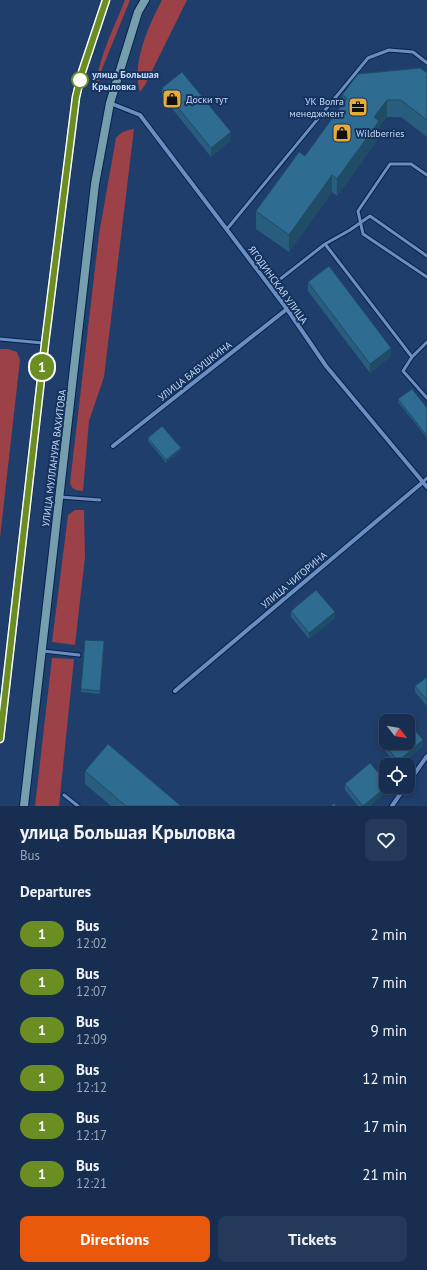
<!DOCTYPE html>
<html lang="en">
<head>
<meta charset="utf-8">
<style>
  body { margin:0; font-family:"PT Sans",sans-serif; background:#243a5a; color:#f1f3f6; height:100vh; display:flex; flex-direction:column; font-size:15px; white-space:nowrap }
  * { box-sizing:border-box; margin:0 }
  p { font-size:13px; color:#9ea8b7 }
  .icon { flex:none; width:22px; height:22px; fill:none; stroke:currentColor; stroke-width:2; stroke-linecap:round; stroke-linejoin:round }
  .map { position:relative; height:806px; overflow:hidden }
  .drawer { display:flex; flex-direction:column; background:#172e50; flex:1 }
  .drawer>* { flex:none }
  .badge { padding:0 8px; border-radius:13px; font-size:14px; line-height:26px }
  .needle { width:26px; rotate:121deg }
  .buttons { position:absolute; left:379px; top:714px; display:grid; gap:8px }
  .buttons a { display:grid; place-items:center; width:36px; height:36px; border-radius:8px; background:#172e50; box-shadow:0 2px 6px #0003,0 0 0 1px #364a67; font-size:20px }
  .map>.badge { position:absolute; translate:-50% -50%; box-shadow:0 0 0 2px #fff }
  h2 { padding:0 20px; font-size:15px; line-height:36px }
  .round { display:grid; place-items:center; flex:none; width:42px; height:42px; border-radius:8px; background:#243a5a }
  .head { display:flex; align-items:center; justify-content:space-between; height:68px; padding:0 20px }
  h1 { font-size:19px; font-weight:800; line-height:30px }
  .action { display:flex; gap:8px; margin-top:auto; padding:8px 20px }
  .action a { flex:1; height:46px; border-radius:8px; background:#ea580c; color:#fff; font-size:16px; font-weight:800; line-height:46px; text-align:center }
  .action a+a { background:#243a5a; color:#f1f3f6 }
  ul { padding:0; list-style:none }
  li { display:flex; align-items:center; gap:12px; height:48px; padding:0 20px }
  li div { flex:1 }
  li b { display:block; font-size:15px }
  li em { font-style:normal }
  li .badge { min-width:44px; font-weight:700; text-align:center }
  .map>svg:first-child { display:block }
  .green { fill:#9b4147 }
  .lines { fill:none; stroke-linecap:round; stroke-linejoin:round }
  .service-casing { stroke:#05234e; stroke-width:5 }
  .minor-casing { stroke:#05234e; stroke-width:6 }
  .secondary-casing { stroke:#05234e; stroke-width:10 }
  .service { stroke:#6b8dc0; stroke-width:3 }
  .minor { stroke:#6b8dc0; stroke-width:4 }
  .secondary { stroke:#769eac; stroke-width:8 }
  .wall { fill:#285d7d }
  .shaded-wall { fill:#204c66 }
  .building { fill:#2e6c91; stroke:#204c66 }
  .line-casing { stroke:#fff; stroke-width:9 }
  .line { stroke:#6b8e23; stroke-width:6 }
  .stop-dot { fill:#fff; stroke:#6b8e23; stroke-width:2 }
  .labels { text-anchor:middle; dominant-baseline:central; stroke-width:4; stroke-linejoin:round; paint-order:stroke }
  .stop-label { font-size:10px; font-weight:bold; fill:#c5d8f4; stroke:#15335f; text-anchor:start }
  .poi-label { font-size:10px; fill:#c5d8f4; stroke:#15335f; text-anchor:start }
  .street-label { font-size:10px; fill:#c5d8f4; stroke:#15335f }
</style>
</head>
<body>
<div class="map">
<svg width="427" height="806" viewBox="0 0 427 806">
  <rect width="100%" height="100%" fill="#1f3e6b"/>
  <path class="green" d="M125 0H130L102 69 97 90H96C97 60 114 28 125 0Z
    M162 0H187L145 85 140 92C131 64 149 25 162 0Z
    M134 129 104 377 89 421 83 491C76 490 72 490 70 483L99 234 116 138C121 132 126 130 134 129Z
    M0 349H8L17 352 20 360 0 538Z
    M75 510H84L85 557 75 645 52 642 68 515Z
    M52 658 74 659 59 806H35Z"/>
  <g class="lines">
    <defs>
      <path id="service" d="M427 175 411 164H390L358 211 363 234 427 277
        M227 229 368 58 389 50 413 52 427 63
        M325 244 412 357
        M270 287 325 244 350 230 370 216 427 256
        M0 339 43 343
        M427 342 412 357 403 371 427 398
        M423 482 427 478
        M60 497 100 500
        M43 651 79 655
        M64 795 78 806"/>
      <path id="minor" d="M110 103 140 115 287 309 326 366 427 487
        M113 446 287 309
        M175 691 423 482
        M408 783 427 756
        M392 806 405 787"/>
      <path id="secondary" d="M0 739 45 344 76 97 82 72 106 0
        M24 806 95 184 110 103 138 12 145 0"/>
    </defs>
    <use href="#service" class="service-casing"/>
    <use href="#minor" class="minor-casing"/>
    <use href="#secondary" class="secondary-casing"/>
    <use href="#service" class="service"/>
    <use href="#minor" class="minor"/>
    <use href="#secondary" class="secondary"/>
  </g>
  <path class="wall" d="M427 73V137L401 117H387L379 127V138L337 196 332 192 289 252 256 229V211L305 156 342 104V95Z
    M162 88 231 140 211 157 162 96Z
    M308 282 391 356 370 373 308 291Z
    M398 399 427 408V438L398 402Z
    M148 438 181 450 166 463 148 441Z
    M291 611 335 618 309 639 291 617Z
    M104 641 100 694 81 692V689Z
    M427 677V706L415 692V686Z
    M380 739 423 746 400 765H397L380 745Z
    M85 771 181 806H111L85 784Z
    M345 784 388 787V790L370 806H358L345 790Z"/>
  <path class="shaded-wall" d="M387 100V117L379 127V138L337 196V179L374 117Z
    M231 132V140L211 157V148Z
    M332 175V192L289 252V235Z
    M391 348V356L370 373V364Z
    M181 448V450L166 463V460Z
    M335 612V618L309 639V633Z
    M423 740V746L400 765H398V761Z
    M386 787H388V790L370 806H363Z"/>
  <path class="building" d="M420 68 427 73V120L401 100H387L374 117 379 121 337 179 332 175 289 235 256 211 299 152 305 156 347 98 342 95 358 74Z
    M182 72 231 132 211 148 162 88Z
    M329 266 391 348 370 364 308 282Z
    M412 389 427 408V436L398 399Z
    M162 426 181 448 166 460 148 438Z
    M316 590 335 612 309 633 291 611Z
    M85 640 104 641 100 691 81 689Z
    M427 677V700L415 686Z
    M405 718 407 721H402Z
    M408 722 423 740 398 761 380 739 386 734V743H408Z
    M108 744 181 806H126L85 771Z
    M370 763 386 782V787L363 806 345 784Z
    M334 803 336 806H331Z"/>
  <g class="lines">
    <defs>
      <path id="line" d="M0 739 45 344 76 97 82 72 106 0"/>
    </defs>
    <use href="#line" class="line-casing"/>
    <use href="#line" class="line"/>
  </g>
  <defs>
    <symbol id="shop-square" viewBox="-11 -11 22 22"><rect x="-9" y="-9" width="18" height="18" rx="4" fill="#e9ab38" stroke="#15335f"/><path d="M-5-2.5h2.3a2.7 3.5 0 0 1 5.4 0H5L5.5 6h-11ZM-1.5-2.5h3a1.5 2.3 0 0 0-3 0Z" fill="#111"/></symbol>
    <symbol id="office-square" viewBox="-11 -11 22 22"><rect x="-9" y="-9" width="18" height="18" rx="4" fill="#e9ab38" stroke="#15335f"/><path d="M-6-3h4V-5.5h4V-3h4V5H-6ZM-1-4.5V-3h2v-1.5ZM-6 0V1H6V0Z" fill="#111"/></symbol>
  </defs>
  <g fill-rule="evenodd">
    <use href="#shop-square" x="161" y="88" width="22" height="22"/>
    <use href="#office-square" x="347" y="96" width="22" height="22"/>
    <use href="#shop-square" x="331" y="122" width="22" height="22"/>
  </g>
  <circle class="stop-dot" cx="80" cy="80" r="8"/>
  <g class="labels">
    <g class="stop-label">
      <text x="92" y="74">улица Большая<tspan x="92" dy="12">Крыловка</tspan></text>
    </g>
    <g class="poi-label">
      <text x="186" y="99">Доски тут</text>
      <text x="344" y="101" text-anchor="end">УК Волга<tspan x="344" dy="12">менеджмент</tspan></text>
      <text x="356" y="133">Wildberries</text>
    </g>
    <g class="street-label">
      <text transform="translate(278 285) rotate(54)">ЯГОДИНСКАЯ УЛИЦА</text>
      <text transform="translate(195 371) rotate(-38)">УЛИЦА БАБУШКИНА</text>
      <text transform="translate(54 458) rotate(-83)">УЛИЦА МУЛЛАНУРА ВАХИТОВА</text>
      <text transform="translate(294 580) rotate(-40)">УЛИЦА ЧИГОРИНА</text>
    </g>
  </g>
</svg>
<div class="buttons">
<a><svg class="needle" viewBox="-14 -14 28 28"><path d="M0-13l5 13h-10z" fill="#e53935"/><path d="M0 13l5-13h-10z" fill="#9ea8b7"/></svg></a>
<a><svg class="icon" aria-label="locate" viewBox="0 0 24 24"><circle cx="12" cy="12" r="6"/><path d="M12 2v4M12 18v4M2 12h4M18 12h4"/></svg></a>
</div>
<b class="badge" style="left:42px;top:367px;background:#6b8e23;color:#fff">1</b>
</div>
<section class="drawer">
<div class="head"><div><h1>улица Большая Крыловка</h1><p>Bus</p></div><a class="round"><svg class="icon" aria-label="heart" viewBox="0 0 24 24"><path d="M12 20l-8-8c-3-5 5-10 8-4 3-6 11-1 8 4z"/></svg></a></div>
<h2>Departures</h2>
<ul>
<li><span class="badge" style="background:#6b8e23;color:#fff">1</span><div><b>Bus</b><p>12:02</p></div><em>2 min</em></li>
<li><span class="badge" style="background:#6b8e23;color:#fff">1</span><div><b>Bus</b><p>12:07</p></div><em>7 min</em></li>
<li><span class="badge" style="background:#6b8e23;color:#fff">1</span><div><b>Bus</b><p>12:09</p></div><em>9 min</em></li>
<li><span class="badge" style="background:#6b8e23;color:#fff">1</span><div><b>Bus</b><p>12:12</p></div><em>12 min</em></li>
<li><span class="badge" style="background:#6b8e23;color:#fff">1</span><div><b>Bus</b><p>12:17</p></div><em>17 min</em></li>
<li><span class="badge" style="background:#6b8e23;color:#fff">1</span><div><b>Bus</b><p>12:21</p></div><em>21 min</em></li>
</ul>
<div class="action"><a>Directions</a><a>Tickets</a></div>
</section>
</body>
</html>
